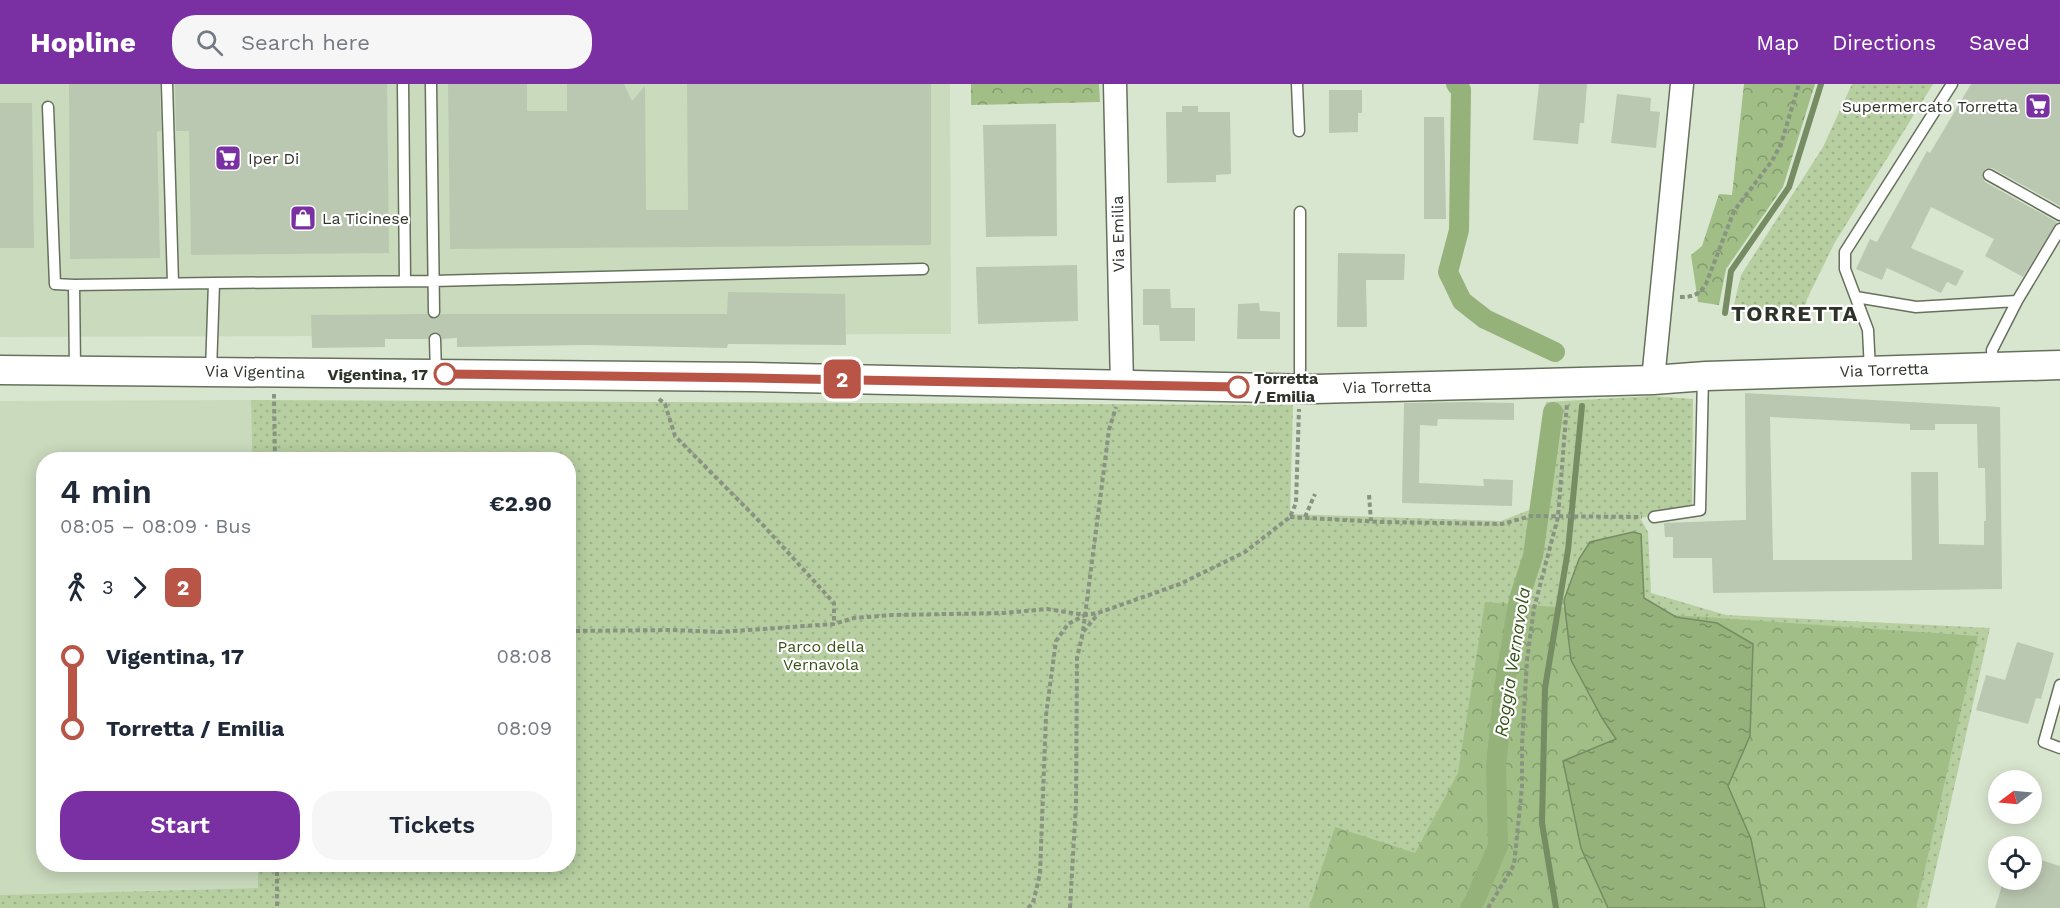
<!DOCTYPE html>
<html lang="en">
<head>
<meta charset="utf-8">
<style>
  body { margin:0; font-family:"Work Sans",sans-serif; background:#f6f6f7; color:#1f2937; height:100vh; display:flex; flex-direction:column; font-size:22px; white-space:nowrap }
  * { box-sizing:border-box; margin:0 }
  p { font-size:20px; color:#747a83 }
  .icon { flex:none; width:33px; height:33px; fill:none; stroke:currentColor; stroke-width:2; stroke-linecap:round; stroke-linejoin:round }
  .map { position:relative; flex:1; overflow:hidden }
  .drawer { position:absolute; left:36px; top:368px; width:540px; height:420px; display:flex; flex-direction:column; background:#fff; border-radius:24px; box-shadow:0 3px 15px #0003 }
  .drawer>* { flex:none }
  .badge { padding:0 12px; border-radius:9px; font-size:21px; line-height:39px }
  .needle { width:39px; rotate:254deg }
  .buttons { position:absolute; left:1988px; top:686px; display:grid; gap:12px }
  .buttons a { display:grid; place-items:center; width:54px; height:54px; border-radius:50%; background:#fff; box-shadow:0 3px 15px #0003; font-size:30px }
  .map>.badge { position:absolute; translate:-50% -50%; box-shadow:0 0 0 3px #fff }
  .legs { display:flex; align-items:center; gap:9px; height:66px; padding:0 24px; font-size:20px }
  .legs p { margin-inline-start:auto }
  .headline { display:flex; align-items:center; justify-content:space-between; height:102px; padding:0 24px }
  h1 { font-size:33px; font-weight:600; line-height:45px }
  .primary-button { display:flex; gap:12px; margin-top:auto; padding:12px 24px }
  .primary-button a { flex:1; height:69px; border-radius:24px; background:#7a30a2; color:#fff; font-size:24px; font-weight:600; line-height:69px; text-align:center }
  .primary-button a+a { background:#f6f6f7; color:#1f2937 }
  ul { padding:0 24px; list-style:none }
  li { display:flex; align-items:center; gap:21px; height:72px; font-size:22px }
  li i { display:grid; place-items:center; width:9px; height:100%; margin:0 8px; background:currentColor }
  li i::after { content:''; width:15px; height:15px; margin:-8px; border:4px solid; border-radius:50%; background:#fff }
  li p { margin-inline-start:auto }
  li:first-child i { background:linear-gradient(#0000 50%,currentColor 0) }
  li:last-child i { background:linear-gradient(currentColor 50%,#0000 0) }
  header { display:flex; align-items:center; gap:36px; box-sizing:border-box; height:84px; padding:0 30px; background:#7a30a2; color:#fff }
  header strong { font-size:28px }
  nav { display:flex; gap:33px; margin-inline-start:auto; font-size:21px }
  .search { width:420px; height:54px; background:#f6f6f7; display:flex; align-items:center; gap:15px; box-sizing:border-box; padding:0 21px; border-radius:24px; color:#747a83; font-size:22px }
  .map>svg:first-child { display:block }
  .built { fill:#cadabd }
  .grass { fill:url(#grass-dots) }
  .forest { fill:url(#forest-crowns) }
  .water { fill:url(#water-ripples); stroke:#768c63; stroke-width:1.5 }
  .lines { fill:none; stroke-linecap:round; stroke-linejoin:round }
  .stream { stroke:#768c63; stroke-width:6 }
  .canal { stroke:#95b27b; stroke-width:20 }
  .building { fill:#bbc8b1; fill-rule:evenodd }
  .service-casing { stroke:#66715d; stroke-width:13 }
  .minor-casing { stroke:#66715d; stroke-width:25 }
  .tertiary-casing { stroke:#66715d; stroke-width:31 }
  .path { stroke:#899382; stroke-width:4; stroke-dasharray:4.5 3; stroke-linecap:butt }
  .service { stroke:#fff; stroke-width:10 }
  .minor { stroke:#fff; stroke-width:22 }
  .tertiary { stroke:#fff; stroke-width:28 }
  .line-1-casing { stroke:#fff; stroke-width:14 }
  .line-1 { stroke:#b85546; stroke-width:9 }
  .stop-1-dot { fill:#fff; stroke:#b85546; stroke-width:3 }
  .labels { text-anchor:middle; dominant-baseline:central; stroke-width:4.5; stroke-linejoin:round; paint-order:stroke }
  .poi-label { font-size:16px; fill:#2e332a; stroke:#fff; text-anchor:start }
  .street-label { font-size:16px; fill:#2e332a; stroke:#fff }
  .stop-label { font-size:16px; font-weight:bold; fill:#2e332a; stroke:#fff; text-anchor:end }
  .park-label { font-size:16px; fill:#375217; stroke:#fff }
  .water-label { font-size:18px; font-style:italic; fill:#365217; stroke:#fff }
  .district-label { font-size:22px; font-weight:bold; letter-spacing:1.5px; fill:#2e332a; stroke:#fff }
</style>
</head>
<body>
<header>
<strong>Hopline</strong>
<div class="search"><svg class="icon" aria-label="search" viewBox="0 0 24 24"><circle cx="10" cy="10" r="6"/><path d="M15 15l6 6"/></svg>Search here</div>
<nav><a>Map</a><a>Directions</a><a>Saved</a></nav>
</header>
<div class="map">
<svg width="2060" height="824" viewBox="0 0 2060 824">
  <defs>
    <pattern id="grass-dots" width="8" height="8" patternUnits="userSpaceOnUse" patternTransform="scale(1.5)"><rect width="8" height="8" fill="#b6cea0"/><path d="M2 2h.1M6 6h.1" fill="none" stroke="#9db18a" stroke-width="1.8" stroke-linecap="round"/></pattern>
    <pattern id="forest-crowns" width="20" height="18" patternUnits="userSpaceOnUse" patternTransform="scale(1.5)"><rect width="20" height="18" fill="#a0be86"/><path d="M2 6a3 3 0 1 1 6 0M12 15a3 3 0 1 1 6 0" fill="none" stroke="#839b6e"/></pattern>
    <pattern id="water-ripples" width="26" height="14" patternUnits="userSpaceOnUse" patternTransform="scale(1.5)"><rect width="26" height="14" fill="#95b27b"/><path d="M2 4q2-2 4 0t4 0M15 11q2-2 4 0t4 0" fill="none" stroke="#7a9165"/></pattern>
  </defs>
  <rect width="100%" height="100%" fill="#d9e6cf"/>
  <path class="built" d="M0 0H950L951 250 0 253Z
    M251 316 252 375H44V780H258V804L0 811V317Z"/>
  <path class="grass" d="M1852 0H1933L1834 160 1807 215 1805 225 1732 229 1741 191 1823 63Z
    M1652 312 1693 315 1692 425 1640 434 1648 448 1651 509 1726 531 1990 544 1927 824H0V811L258 804V780H568V375H252L251 316 1293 321 1290 430 1501 437 1532 425 1546 318Z"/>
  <path class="forest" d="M971 0H1099L1100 18 971 21Z
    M1744 0H1815L1783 103 1726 185 1719 221 1698 218 1691 171 1702 162 1719 110 1732 111Z
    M1485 518 1978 552 1916 824H1309L1335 743 1415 769 1458 689Z"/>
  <path class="water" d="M1633 448 1641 450 1644 514 1676 533 1717 539 1753 560 1750 652 1728 702 1751 755 1765 824H1608L1581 764 1563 677 1616 655 1602 634 1571 576 1564 516 1579 475 1590 458Z"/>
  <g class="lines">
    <path class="stream" d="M1725 229 1731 187 1789 103 1821 0
      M1556 824 1542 739 1545 604 1568 466 1582 322"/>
    <path class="canal" d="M1456 0 1461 6 1459 146 1448 188 1462 217 1485 235 1555 268
      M1470 824 1475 816 1498 762 1496 682 1504 604 1519 515 1533 472 1553 328"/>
  </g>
  <path class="building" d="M69 0H160L161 47 157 48 160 174 70 175Z
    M175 0H387L389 169 191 171 189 47H176Z
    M448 0H527V27H567V0H624L632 17 645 2 646 126H688L687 0H931V161L450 165Z
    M1539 0H1587L1584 39H1580L1578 60 1533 56Z
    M1971 0H2060V122L1992 84 1985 85 1982 90 1985 98 2057 138 2023 193 1985 172 1994 155 1931 123 1911 164 1964 187 1956 202 1947 198 1941 209 1887 184 1882 196 1856 185 1870 155 1877 158 1927 67 1930 69Z
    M1329 6H1362V29H1358V48L1329 49Z
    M1617 10 1651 14 1650 27 1660 28 1656 64 1611 59Z
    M0 19H32L34 164H0Z
    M1182 22H1198V28H1230L1231 90 1216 91V98L1167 99 1166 28H1182Z
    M1424 33H1444L1446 135H1424Z
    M1056 40 1057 152 986 153 983 41Z
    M1338 169 1405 170 1404 196H1366L1367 243H1337Z
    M1077 181 1078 237 978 240 976 183Z
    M1143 205H1170L1171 224H1195V257H1160L1159 241H1143Z
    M728 208 845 210 846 261 728 260 727 264 586 261 457 263V254L442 255 441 251 435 248 431 249 428 255H385V263L312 264 311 231 427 230 434 235 438 234 441 230H727Z
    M1259 219 1260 227 1280 228V255H1237L1238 220Z
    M1745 309 2000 323 2002 505 1713 509 1712 474H1673V453H1665L1664 439 1746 436ZM1770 333 1910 340V346H1935V340H1977L1978 384H1985L1986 437H1984V461L1939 460 1938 388H1911L1912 476H1773Z
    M1464 318 1514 319V336L1438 335 1437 342 1420 341 1419 399 1484 402 1483 395 1513 396 1512 422 1402 419 1404 319Z
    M2017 558 2054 569 2041 615 2036 614 2028 640 1976 626 1986 591 2005 596Z
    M2031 773 2060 782V824H1995L2004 795H2031Z"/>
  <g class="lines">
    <defs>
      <path id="service" d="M167 0 173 199
        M403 0 405 197
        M431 0 434 228
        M1297 0 1299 47
        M48 23 55 200 74 201
        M1989 91 2060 131
        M1300 128V304
        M1856 213 1916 223 2017 217
        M435 255 436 290
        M1993 282 1992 266 2017 217 2060 145
        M75 285 74 201 214 199
        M1870 286 1868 246 1845 185V168L1952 0
        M211 287 214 199 433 197 923 185
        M1654 433 1700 426 1703 293
        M2060 601 2044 658 2060 664"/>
      <path id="minor" d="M1115 0 1122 301
        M1653 296 1682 0"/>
      <path id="tertiary" d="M0 286 752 293 1315 305 1653 296 1706 292 2060 281"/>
    </defs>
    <use href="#service" class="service-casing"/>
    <use href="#minor" class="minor-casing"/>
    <use href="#tertiary" class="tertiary-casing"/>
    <path class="path" d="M1680 213C1693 213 1699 211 1706 200L1734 127 1772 77 1781 60 1799 0
      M274 310 275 375
      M659 315 665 320 675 352 762 440 834 519V540
      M1369 411 1371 437
      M1290 433 1381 438 1502 440 1531 432 1642 433
      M1305 433 1315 410
      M568 547 673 546 720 548 834 540 854 534 892 531 1004 529 1047 525 1085 531 1098 529 1180 500 1245 468 1290 433 1296 419 1299 325
      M1083 547 1109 346 1116 323
      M277 780V824
      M1028 824 1033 819 1040 790 1046 631 1056 557 1068 540 1085 531
      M1070 824 1076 719 1077 574 1083 548 1098 530
      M1488 824 1514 781 1522 703V661L1527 576 1534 524 1558 433 1567 320"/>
    <use href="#service" class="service"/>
    <use href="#minor" class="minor"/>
    <use href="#tertiary" class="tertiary"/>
  </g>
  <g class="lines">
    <defs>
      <path id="line-1" d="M445 290 752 294 1238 303"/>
    </defs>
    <use href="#line-1" class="line-1-casing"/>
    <use href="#line-1" class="line-1"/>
  </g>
  <defs>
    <symbol id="supermarket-square" viewBox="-11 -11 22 22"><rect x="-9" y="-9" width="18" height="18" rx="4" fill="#7a30a2" stroke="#fff"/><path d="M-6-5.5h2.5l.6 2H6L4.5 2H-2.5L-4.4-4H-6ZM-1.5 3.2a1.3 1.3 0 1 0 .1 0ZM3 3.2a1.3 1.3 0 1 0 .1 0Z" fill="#fff"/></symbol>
    <symbol id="shop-square" viewBox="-11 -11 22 22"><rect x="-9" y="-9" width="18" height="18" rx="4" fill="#7a30a2" stroke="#fff"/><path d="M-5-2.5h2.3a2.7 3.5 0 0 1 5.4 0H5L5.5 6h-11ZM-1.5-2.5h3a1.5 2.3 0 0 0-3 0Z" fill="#fff"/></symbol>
  </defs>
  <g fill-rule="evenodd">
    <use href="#supermarket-square" x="2023" y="7" width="30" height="30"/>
    <use href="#supermarket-square" x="213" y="59" width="30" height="30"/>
    <use href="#shop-square" x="288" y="119" width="30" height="30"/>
  </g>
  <g class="stop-1-dot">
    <circle cx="445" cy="290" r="10"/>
    <circle cx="1238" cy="303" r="10"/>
  </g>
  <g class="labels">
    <g class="poi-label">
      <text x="2018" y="22" text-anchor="end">Supermercato Torretta</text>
      <text x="248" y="74">Iper Di</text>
      <text x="322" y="134">La Ticinese</text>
    </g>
    <g class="street-label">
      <text transform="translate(1118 150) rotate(-91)">Via Emilia</text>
      <text transform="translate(1884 286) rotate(-2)">Via Torretta</text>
      <text transform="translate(255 288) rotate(1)">Via Vigentina</text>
      <text transform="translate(1387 303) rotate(-1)">Via Torretta</text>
    </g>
    <g class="stop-label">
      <text x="428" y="290">Vigentina, 17</text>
      <text x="1254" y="294" text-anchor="start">Torretta<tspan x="1254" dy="18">/ Emilia</tspan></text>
    </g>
    <g class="park-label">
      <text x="821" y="562">Parco della<tspan x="821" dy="18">Vernavola</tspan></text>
    </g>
    <g class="water-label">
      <text transform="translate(1512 578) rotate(-81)">Roggia Vernavola</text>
    </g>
    <g class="district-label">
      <text x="1795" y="229">TORRETTA</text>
    </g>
  </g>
</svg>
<div class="buttons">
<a><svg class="needle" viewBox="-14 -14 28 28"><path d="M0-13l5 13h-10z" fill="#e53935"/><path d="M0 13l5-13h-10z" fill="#747a83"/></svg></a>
<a><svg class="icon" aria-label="locate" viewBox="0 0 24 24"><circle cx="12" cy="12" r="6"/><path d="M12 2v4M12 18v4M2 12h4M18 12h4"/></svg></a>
</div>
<b class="badge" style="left:842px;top:295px;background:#b85546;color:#fff">2</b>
<section class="drawer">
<div class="headline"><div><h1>4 min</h1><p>08:05 – 08:09 · Bus</p></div><b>€2.90</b></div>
<div class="legs"><svg class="icon" aria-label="walk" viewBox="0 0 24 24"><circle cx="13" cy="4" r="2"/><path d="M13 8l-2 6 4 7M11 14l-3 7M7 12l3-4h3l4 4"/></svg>3<svg class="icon" aria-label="forward" viewBox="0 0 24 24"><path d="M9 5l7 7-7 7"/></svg><b class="badge" style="background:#b85546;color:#fff">2</b></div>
<ul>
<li><i style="color:#b85546"></i><b>Vigentina, 17</b><p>08:08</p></li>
<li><i style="color:#b85546"></i><b>Torretta / Emilia</b><p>08:09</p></li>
</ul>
<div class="primary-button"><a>Start</a><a>Tickets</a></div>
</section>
</div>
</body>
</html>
